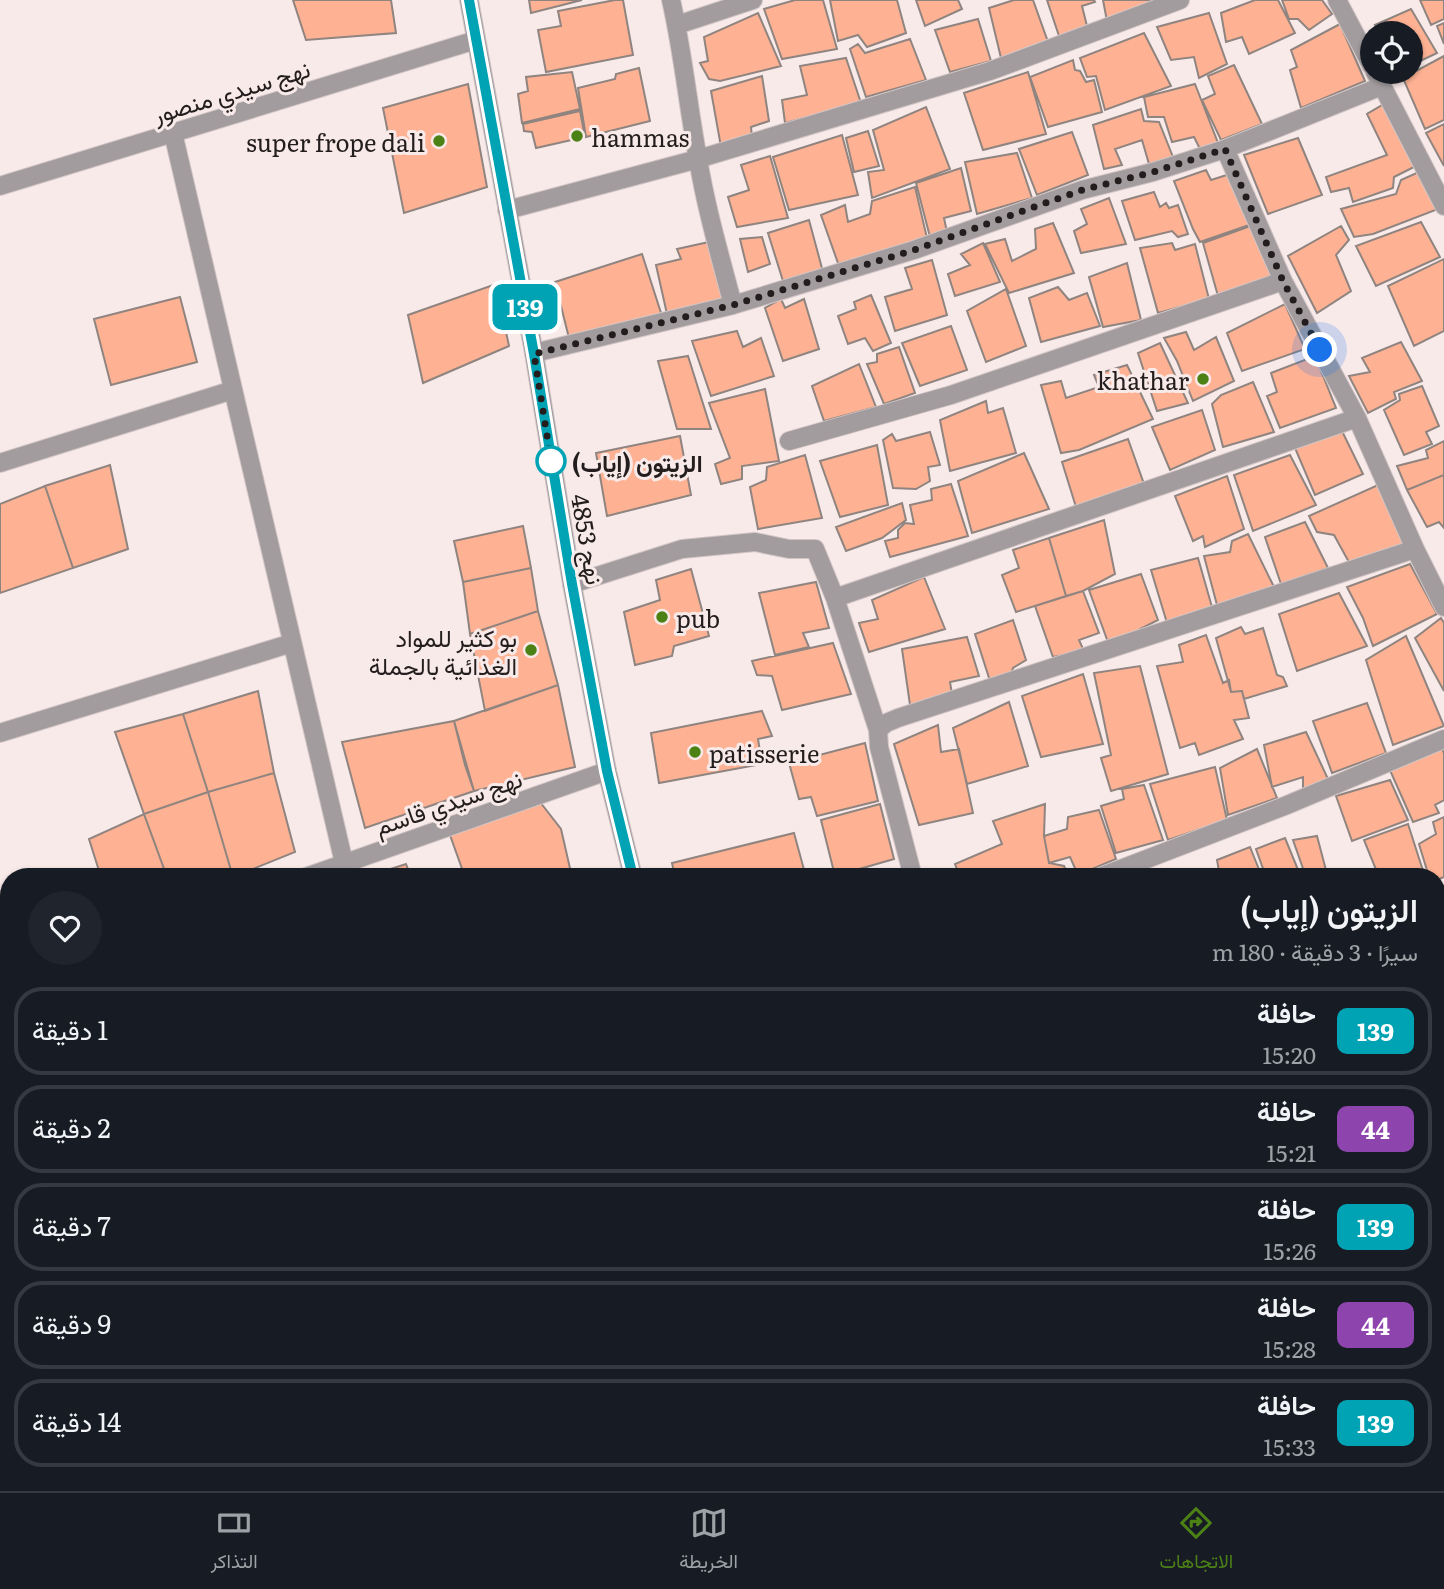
<!DOCTYPE html>
<html lang="ar">
<head>
<meta charset="utf-8">
<style>
  body { margin:0; font-family:Literata,Vazirmatn,serif; background:#20242c; color:#f1f3f6; direction:rtl; height:100vh; display:flex; flex-direction:column; font-size:26px; white-space:nowrap }
  * { box-sizing:border-box; margin:0 }
  p { font-size:23px; color:#9ea1a6 }
  .icon { flex:none; width:38px; height:38px; fill:none; stroke:currentColor; stroke-width:2; stroke-linecap:round; stroke-linejoin:round }
  .map { position:relative; flex:1; overflow:hidden; direction:ltr }
  .sheet { position:absolute; left:0px; top:868px; width:1446px; height:623px; display:flex; flex-direction:column; background:#171b24; border-radius:28px 28px 0 0; box-shadow:0 2px 5px #0004; direction:rtl }
  .sheet>* { flex:none }
  .badge { padding:0 14px; border-radius:10px; font-size:24px; line-height:46px }
  .fabs { position:absolute; left:1360px; top:21px; display:grid; gap:14px }
  .fabs a { display:grid; place-items:center; width:63px; height:63px; border-radius:50%; background:#171b24; box-shadow:0 2px 5px #0004; font-size:35px }
  .you { position:absolute; width:35px; height:35px; margin:-18px; border:5px solid #fff; border-radius:50%; background:#1a73e8; box-shadow:0 0 0 10px #1a73e833 }
  .map>.badge { position:absolute; translate:-50% -50%; box-shadow:0 0 0 4px #fff }
  .round { display:grid; place-items:center; flex:none; width:74px; height:74px; border-radius:37px; background:#20242c }
  .head { display:flex; align-items:center; justify-content:space-between; height:119px; padding:0 28px }
  h1 { font-size:33px; font-weight:600; line-height:52px }
  ul { padding:0; list-style:none }
  li { display:flex; align-items:center; gap:21px; height:88px; margin:0 14px 10px; padding:0 14px; border:4px solid #363941; border-radius:28px }
  li div { flex:1 }
  li b { display:block; font-size:26px }
  li em { font-style:normal }
  li .badge { min-width:77px; font-weight:700; text-align:center }
  .tabs { display:flex; justify-content:space-around; align-items:center; height:98px; border-top:2px solid #363941; background:#171b24; font-size:19px; color:#9ea1a6 }
  .tabs a { display:grid; justify-items:center; gap:4px }
  .tabs .current { color:#4c8116 }
  .map>svg:first-child { display:block }
  .building { fill:#feb293; stroke:#8f847f; stroke-width:2 }
  .lines { fill:none; stroke-linecap:round; stroke-linejoin:round }
  .minor-casing { stroke:#d2c5c5; stroke-width:20 }
  .tertiary-casing { stroke:#d2c5c5; stroke-width:20 }
  .minor { stroke:#a29c9e; stroke-width:18 }
  .tertiary { stroke:#a29c9e; stroke-width:18 }
  .line-casing { stroke:#fff; stroke-width:16 }
  .line { stroke:#00a3b4; stroke-width:10 }
  .walk { stroke:#231e1d; stroke-width:7; stroke-dasharray:0 12.6 }
  .poi-dot { fill:#4c8116; stroke:#f9eaea; stroke-width:2.5 }
  .stop-dot { fill:#fff; stroke:#00a3b4; stroke-width:3.5 }
  .labels { text-anchor:middle; dominant-baseline:central; stroke-width:6; stroke-linejoin:round; paint-order:stroke }
  .street-label { font-size:24px; fill:#231e1d; stroke:#f9eaea }
  .poi-label { font-size:24px; fill:#231e1d; stroke:#f9eaea; text-anchor:start }
  .stop-label { font-size:24px; font-weight:bold; fill:#231e1d; stroke:#f9eaea; text-anchor:start }
</style>
</head>
<body>
<div class="map">
<svg width="1444" height="1491" viewBox="0 0 1444 1491">
  <rect width="100%" height="100%" fill="#f9eaea"/>
  <path class="building" d="M293 0H391L396 33 306 40Z
    M529 0H582L531 13Z
    M615 0H623L633 55 546 72 538 30 561 26 558 11Z
    M795 0H823L837 49 782 59 764 9Z
    M830 0H897L906 33 867 47 858 35 838 41Z
    M916 0H958L962 9 925 26Z
    M1014 0H1033L1048 42 1001 58 989 8Z
    M1047 0H1094L1095 2 1082 6 1087 26 1059 36Z
    M1103 0H1159L1107 21Z
    M1255 0H1278L1295 33 1249 54 1242 37 1226 42 1221 13Z
    M1282 0H1322L1332 14 1309 30 1298 19H1289Z
    M1420 0H1444V19L1431 25Z
    M1411 9 1437 53 1410 66V33H1381L1375 25Z
    M758 13 781 66 720 81 709 79 700 63 708 61 704 37Z
    M1209 13 1227 64 1199 78 1194 57 1171 60 1157 27Z
    M978 19 991 61 950 72 935 30Z
    M1444 23V44L1437 26Z
    M1340 24 1365 81 1301 108 1290 70 1297 67 1291 50Z
    M1144 33 1171 86 1105 110 1096 76 1087 77 1080 58Z
    M910 39 926 80 866 97 850 49 858 44 865 53Z
    M1444 56V120L1425 129 1403 78Z
    M846 58 861 103 785 123 782 100 807 95 800 66Z
    M1073 60 1075 70 1080 71 1086 82 1094 80 1102 112 1048 127 1030 77Z
    M1234 65 1262 124 1221 140 1202 100 1215 94 1208 76Z
    M639 68 650 121 586 137 578 88 615 79 616 74Z
    M572 72 580 109 522 123 518 94 528 91 526 77Z
    M1028 72 1046 134 983 150 964 93Z
    M762 76 769 121 751 127 752 137 721 147 711 91Z
    M468 84 487 187 404 213 383 108Z
    M1195 84 1218 143 1200 149 1194 137 1172 142 1164 117H1148L1144 97Z
    M1384 104 1416 166 1394 177 1393 188 1353 202 1349 188 1331 192 1326 177 1387 155 1367 114Z
    M926 107 950 169 872 198 868 172 884 170 873 130Z
    M1141 109 1144 121 1159 122 1173 157 1149 164 1142 140 1115 149 1122 165 1104 169 1093 125Z
    M580 111 585 137 536 148 532 132 524 131 523 124Z
    M1444 124V166L1426 133Z
    M868 131 879 166 854 172 846 138Z
    M1072 132 1088 175 1037 195 1019 149Z
    M842 135 858 195 789 210 773 157Z
    M1298 138 1322 195 1268 214 1244 155Z
    M1017 153 1032 198 977 214 965 162Z
    M770 156 788 218 737 227 728 197 749 190 741 165Z
    M961 168 971 211 944 218 947 232 930 237 916 183Z
    M1206 170 1211 180 1233 173 1252 224 1200 242 1193 229 1174 181Z
    M1421 171 1438 209 1373 234 1354 237 1341 209 1396 194 1401 180Z
    M915 187 927 238 839 266 821 215 845 205 848 222 870 214 872 201Z
    M1154 192 1160 207 1166 203 1169 208 1178 205 1188 234 1178 237 1172 231 1135 240 1122 201Z
    M1109 198 1126 244 1081 253 1074 231 1087 224 1081 209Z
    M809 220 823 272 783 281 768 233Z
    M1421 222 1440 257 1376 286 1356 246Z
    M1053 223 1074 273 1009 293 985 244 1005 239 1012 261 1036 249 1035 229Z
    M1256 224 1273 275 1218 296 1203 243Z
    M1341 226 1349 240 1336 255 1351 291 1317 313 1288 256Z
    M762 237 770 264 748 272 740 239Z
    M709 242 724 300 667 314 656 265 681 259 677 249Z
    M983 243 1000 282 955 296 948 274 970 265 961 254Z
    M1172 243 1175 250 1195 244 1209 299 1158 313 1140 248Z
    M642 254 662 316 569 338 555 282Z
    M1444 259V331L1414 346 1388 286Z
    M932 260 947 315 895 331 885 297 912 289 905 268Z
    M1127 263 1141 320 1103 327 1089 277Z
    M496 284 509 346 423 383 408 315Z
    M1058 287 1069 300 1087 293 1100 326 1041 342 1029 298Z
    M1006 289 1026 346 986 362 967 311Z
    M871 295 891 343 873 351 865 338 848 344 838 316 856 309 854 302Z
    M180 297 197 362 111 385 94 319Z
    M781 299 785 308 804 299 819 349 783 361 765 308Z
    M1285 304 1305 349 1242 371 1227 333Z
    M951 326 967 370 920 386 902 343Z
    M737 331 743 347 761 338 774 376 711 396 692 341Z
    M1186 332 1194 350 1216 337 1234 381 1193 401 1177 361 1164 338Z
    M1401 342 1422 381 1394 392 1396 399 1368 413 1349 376 1370 372 1362 358Z
    M1160 343 1188 403 1157 411 1138 353Z
    M899 347 915 393 884 404 867 364 877 362V354Z
    M688 356 711 429H677L658 361Z
    M1315 356 1336 408 1280 428 1267 396 1277 392 1271 373Z
    M859 364 876 407 824 421 812 386Z
    M1127 365 1153 419 1079 450 1061 453 1041 385 1061 381 1066 398 1099 387 1094 375Z
    M1253 382 1274 432 1223 447 1212 404 1221 395Z
    M1422 386 1439 426 1426 432 1432 444 1404 455 1384 410 1400 400 1399 394Z
    M765 389 779 461 742 466V479L721 484 715 464 730 458 709 403Z
    M986 401 988 413 1003 408 1016 453 950 471 940 420Z
    M1202 410 1215 450 1170 470 1152 427Z
    M1341 429 1363 474 1315 495 1295 448Z
    M930 432 940 465 928 467 930 481 916 489 893 488 883 440 892 434 896 441Z
    M680 436 691 495 607 516 596 453Z
    M1128 439 1144 484 1076 507 1062 462Z
    M1444 441V475L1407 490 1397 466 1428 458 1426 450Z
    M877 445 888 505 840 517 820 461Z
    M1024 453 1049 509 972 533 958 481Z
    M805 455 822 518 758 529 750 487 766 480 767 467Z
    M1290 455 1316 505 1253 531 1234 475Z
    M110 465 128 549 73 568 45 486Z
    M1444 475V528L1439 522 1427 527 1407 490Z
    M1227 476 1244 529 1205 547 1203 536 1193 541 1175 496Z
    M951 484 968 536 890 557 885 541 898 538V530L905 523 914 524 910 505 932 500 931 489Z
    M1378 485 1404 544 1350 564 1334 535 1317 532 1309 516Z
    M45 486 73 568 0 593V504Z
    M902 503 906 520 882 538 846 551 836 527Z
    M1104 520 1115 574 1083 591 1066 596 1049 538Z
    M1305 522 1328 568 1281 584 1265 537Z
    M523 526 531 568 463 582 454 541Z
    M1248 534 1274 587 1217 605 1204 556 1230 552 1232 541Z
    M1049 538 1066 596 1016 612 1002 575 1019 568 1013 550Z
    M1198 558 1212 607 1167 623 1151 570Z
    M1410 564 1437 614 1373 646 1363 618 1347 587Z
    M531 568 538 611 470 634 463 582Z
    M691 569 709 636 674 646 672 656 635 665 624 612 660 600 656 580Z
    M1141 574 1158 620 1140 629 1141 634 1109 645 1089 590Z
    M924 577 945 629 869 652 859 623 878 619 872 600Z
    M816 582 829 628 803 633 809 647 775 655 759 593Z
    M1083 591 1099 633 1079 640 1084 651 1053 657 1035 606Z
    M1339 593 1367 646 1297 671 1279 614Z
    M538 611 558 685 485 711 470 634Z
    M1441 618 1444 623V691L1415 638Z
    M1013 620 1026 660 1013 668 1011 674 990 681 975 634Z
    M1241 627 1245 634 1263 628 1277 675 1283 677 1287 686 1244 699 1242 691 1231 692 1216 638Z
    M1206 635 1223 683 1229 680 1231 692 1242 691 1249 718 1234 720 1243 739 1199 755 1195 743 1180 748 1157 666 1183 662 1179 645Z
    M1406 636 1444 726 1393 745 1366 660Z
    M967 637 979 676 950 682 952 694 910 705 902 649Z
    M833 643 851 694 782 710 772 676 757 675 752 661Z
    M1140 666 1168 774 1111 791 1101 758 1111 755 1094 673Z
    M1083 674 1103 744 1041 757 1022 696Z
    M558 685 575 767 474 791 465 765 454 721Z
    M258 691 274 773 208 792 183 714Z
    M1009 702 1028 766 967 784 953 728Z
    M1367 703 1386 753 1332 773 1313 721Z
    M762 711 772 736 758 739 762 764 659 783 651 733Z
    M183 714 208 792 144 814 115 732Z
    M454 721 474 791 365 828 342 742Z
    M938 725 941 752 959 749 973 813 919 825 894 744Z
    M1306 732 1328 779 1303 789V777L1272 787 1264 745Z
    M865 743 878 801 817 816 811 797 799 799 789 763Z
    M1441 746 1444 753V800L1435 805 1439 813 1413 822 1389 768Z
    M1257 749 1277 798 1228 815 1220 768Z
    M1215 767 1227 820 1168 840 1150 784Z
    M274 773 295 852 233 877 208 792Z
    M1390 780 1408 820 1352 841 1336 796Z
    M1144 785 1163 840 1116 853 1101 806 1124 799 1122 789Z
    M208 792 233 877H167L144 814Z
    M540 802 561 829 572 877H465L450 835Z
    M880 804 894 859 835 876 821 820Z
    M1045 804 1044 836 1049 863 1064 866 1069 877H960L955 864 1002 844 993 821Z
    M1099 810 1116 859 1078 875 1070 857 1049 863 1044 836 1067 829 1068 817Z
    M144 814 167 877H101L89 839Z
    M1444 817V877L1437 880V877H1429L1419 844 1436 834 1433 822Z
    M1408 824 1425 877H1379L1364 840Z
    M794 833 806 877H675L672 863Z
    M1317 836 1327 874 1306 877 1293 840Z
    M1285 838 1301 877H1266L1256 849Z
    M1250 847 1262 877H1220L1217 860Z
    M406 864 411 877H366Z
    M1444 934V985L1437 970V937Z
    M9 1015V1113L0 1084V1017Z
    M1437 1016 1444 1034V1042L1437 1046Z
    M1444 1080V1142L1437 1125V1083Z
    M0 1084 9 1113V1142L0 1144Z
    M9 1142V1247L0 1224V1144Z
    M1444 1188V1234L1442 1235 1437 1222V1191Z
    M0 1222 9 1246V1265L0 1269Z
    M1437 1222 1444 1240V1248L1437 1251Z
    M1444 1248V1289L1437 1292V1251Z
    M1444 1289V1362L1437 1365V1292Z
    M5 1310 9 1320V1430H0V1313Z
    M1444 1362V1417L1437 1398V1365Z
    M1437 1466H1441L1444 1474V1491H1388L1384 1482H1437Z
    M9 1471V1482H113L115 1491H0V1475Z
    M146 1482H220L223 1491H149Z
    M248 1482H328L332 1491H249Z
    M361 1482H394L368 1491H364Z
    M394 1482H437L441 1491H368Z
    M437 1482H479L483 1491H441Z
    M543 1482H580L584 1491H529L536 1485Z
    M615 1482H672L671 1491H589Z
    M738 1482H809L811 1491H737Z
    M809 1482H920L916 1486 917 1491H812Z
    M977 1482H1028L1006 1491H980Z
    M1042 1482H1081L1061 1491H1046Z
    M1081 1482H1109L1114 1491H1061Z
    M1151 1482H1205L1209 1491H1140L1139 1487Z
    M1205 1482H1275L1279 1491H1209Z
    M1312 1482H1366L1368 1489 1380 1488 1381 1491H1309L1306 1485Z"/>
  <g class="lines">
    <defs>
      <path id="minor" d="M671 0C683 52 688 106 698 159 706 208 720 256 733 305
        M1337 0 1372 66
        M677 25 753 0
        M1375 72 1444 206
        M173 133 344 863
        M1225 149 1283 281 1357 418 1415 549 1444 607
        M0 186 476 40
        M507 210 698 159 990 71 1180 0
        M534 353 733 305 914 250 1082 190 1153 172 1225 149 1382 86
        M789 441 951 395 1283 281
        M0 463 233 390
        M572 584 682 549 755 542 789 549H815L835 598 1357 418
        M835 598 878 730 879 747 913 877
        M878 730 886 723 898 718 1415 549
        M0 733 292 643
        M306 877 607 771
        M1100 877 1287 805 1444 739
        M1437 905 1444 903
        M0 985 9 982
        M1437 1057 1444 1054
        M1437 1170 1444 1167
        M0 1281 9 1278
        M1437 1433 1444 1451
        M0 1462 9 1458
        M132 1482 136 1491
        M340 1482 344 1491
        M960 1482 963 1491
        M1125 1482 1128 1491
        M1291 1482 1294 1491"/>
      <path id="tertiary" d="M469 0 534 353 572 584 607 771 633 877
        M705 1491 707 1482"/>
    </defs>
    <use href="#minor" class="minor-casing"/>
    <use href="#tertiary" class="tertiary-casing"/>
    <use href="#minor" class="minor"/>
    <use href="#tertiary" class="tertiary"/>
  </g>
  <g class="lines">
    <defs>
      <path id="line" d="M469 0 534 354 572 584 607 771 633 877"/>
    </defs>
    <use href="#line" class="line-casing"/>
    <use href="#line" class="line"/>
    <path class="walk" d="M551 461 534 354 733 305 914 250 1082 190 1153 172 1225 149 1283 281 1320 350"/>
  </g>
  <g class="poi-dot">
    <circle cx="577" cy="136" r="7"/>
    <circle cx="439" cy="141" r="7"/>
    <circle cx="1203" cy="379" r="7"/>
    <circle cx="662" cy="617" r="7"/>
    <circle cx="531" cy="650" r="7"/>
    <circle cx="695" cy="752" r="7"/>
  </g>
  <circle class="stop-dot" cx="551" cy="461" r="14"/>
  <g class="labels">
    <g class="street-label">
      <text transform="translate(231 90) rotate(-17)">نهج سيدي منصور</text>
      <text transform="translate(589 539) rotate(80)">نهج 4853</text>
      <text transform="translate(448 801) rotate(-19)">نهج سيدي قاسم</text>
    </g>
    <g class="poi-label">
      <text x="591" y="136">hammas</text>
      <text x="425" y="141" text-anchor="end">super frope dali</text>
      <text x="1189" y="379" text-anchor="end">khathar</text>
      <text x="676" y="617">pub</text>
      <text x="517" y="636" text-anchor="end">بو كثير للمواد<tspan x="517" dy="28">الغذائية بالجملة</tspan></text>
      <text x="709" y="752">patisserie</text>
    </g>
    <g class="stop-label">
      <text x="572" y="461">الزيتون (إياب)</text>
    </g>
  </g>
</svg>
<div class="fabs">
<a><svg class="icon" aria-label="locate" viewBox="0 0 24 24"><circle cx="12" cy="12" r="6"/><path d="M12 2v4M12 18v4M2 12h4M18 12h4"/></svg></a>
</div>
<div class="you" style="left:1320px;top:350px"></div>
<b class="badge" style="left:525px;top:307px;background:#00a3b4;color:#fff">139</b>
<section class="sheet">
<div class="head"><div><h1>الزيتون (إياب)</h1><p>سيرًا · 3 دقيقة · 180 m</p></div><a class="round"><svg class="icon" aria-label="heart" viewBox="0 0 24 24"><path d="M12 20l-8-8c-3-5 5-10 8-4 3-6 11-1 8 4z"/></svg></a></div>
<ul>
<li><span class="badge" style="background:#00a3b4;color:#fff">139</span><div><b>حافلة</b><p>15:20</p></div><em>1 دقيقة</em></li>
<li><span class="badge" style="background:#8e44ad;color:#fff">44</span><div><b>حافلة</b><p>15:21</p></div><em>2 دقيقة</em></li>
<li><span class="badge" style="background:#00a3b4;color:#fff">139</span><div><b>حافلة</b><p>15:26</p></div><em>7 دقيقة</em></li>
<li><span class="badge" style="background:#8e44ad;color:#fff">44</span><div><b>حافلة</b><p>15:28</p></div><em>9 دقيقة</em></li>
<li><span class="badge" style="background:#00a3b4;color:#fff">139</span><div><b>حافلة</b><p>15:33</p></div><em>14 دقيقة</em></li>
</ul>
</section>
</div>
<nav class="tabs">
<a class="current"><svg class="icon" aria-label="directions" viewBox="0 0 24 24"><path d="M12 3l9 9-9 9-9-9zM9 14v-3h6M13 9l2 2-2 2"/></svg>الاتجاهات</a>
<a><svg class="icon" aria-label="map" viewBox="0 0 24 24"><path d="M3 6l6-2 6 2 6-2v14l-6 2-6-2-6 2zM9 4v14M15 6v14"/></svg>الخريطة</a>
<a><svg class="icon" aria-label="tickets" viewBox="0 0 24 24"><path d="M3 7h18v10H3zM15 7v10"/></svg>التذاكر</a>
</nav>
</body>
</html>
